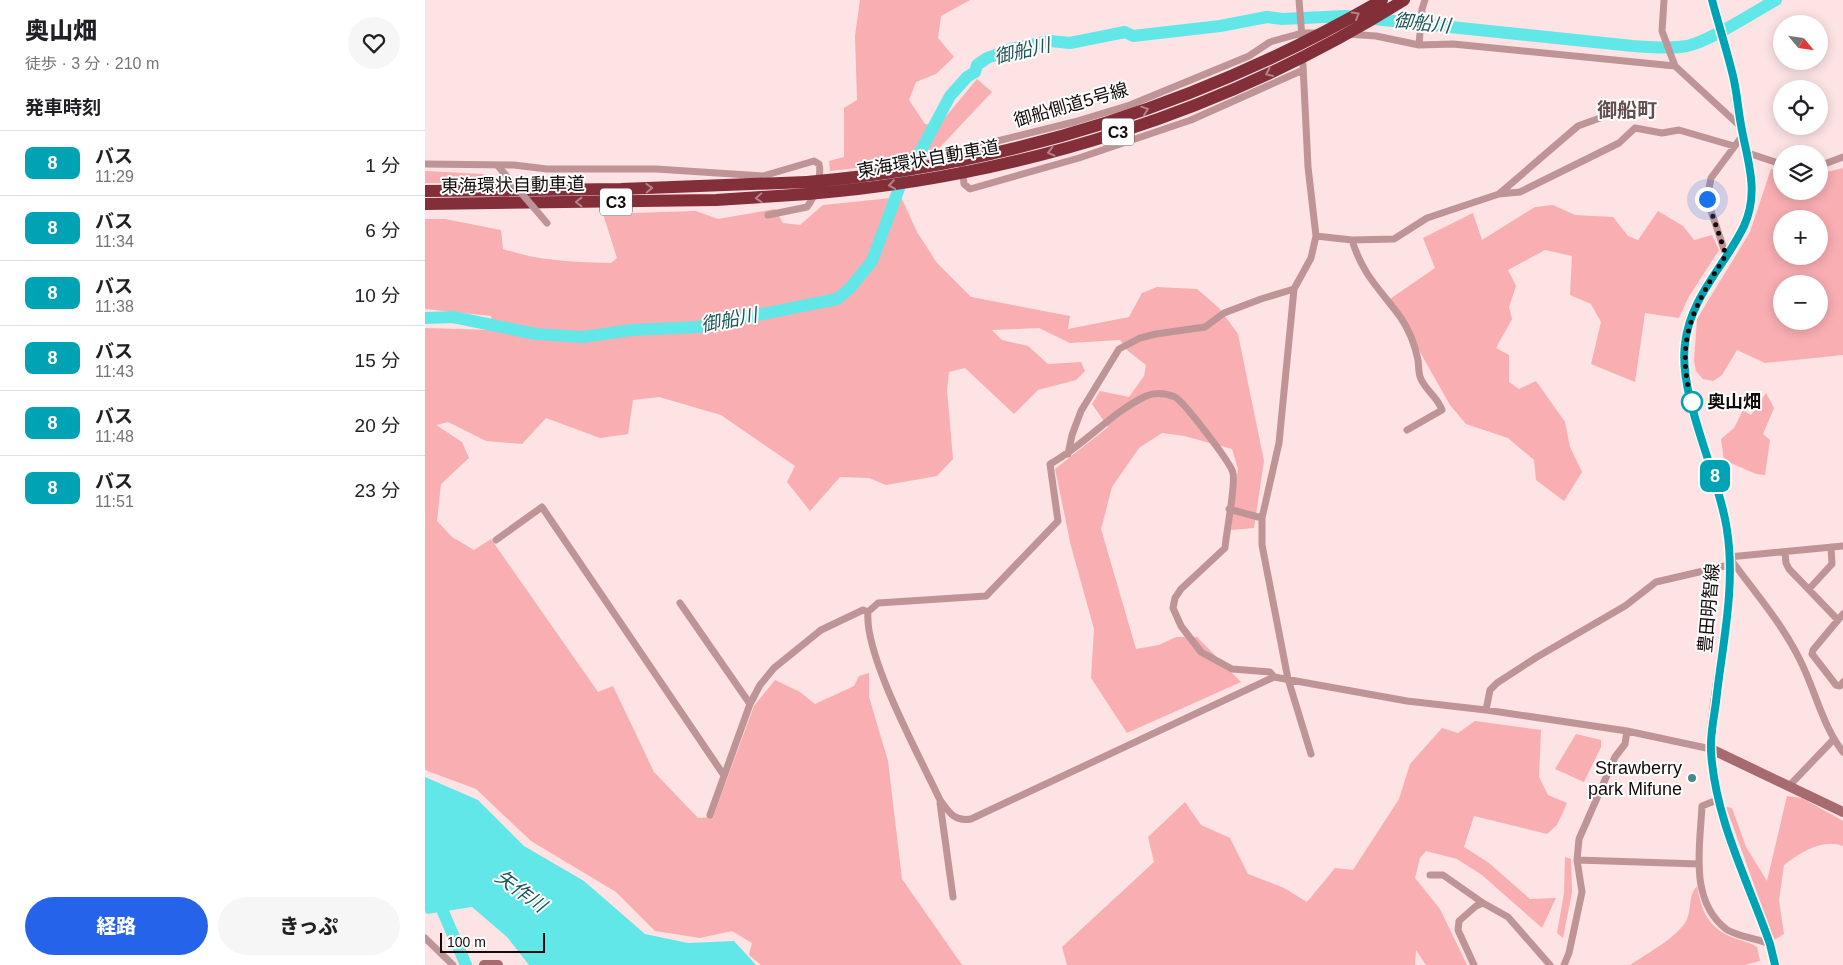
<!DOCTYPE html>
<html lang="ja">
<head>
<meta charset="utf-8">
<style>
  body { margin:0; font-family:Helvetica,"Noto Sans JP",sans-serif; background:#f6f6f6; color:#202124; height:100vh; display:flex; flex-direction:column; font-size:19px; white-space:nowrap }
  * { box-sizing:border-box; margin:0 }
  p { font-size:16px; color:#757577 }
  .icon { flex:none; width:28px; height:28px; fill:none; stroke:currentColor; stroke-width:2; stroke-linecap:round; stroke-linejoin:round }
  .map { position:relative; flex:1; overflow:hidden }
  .details { display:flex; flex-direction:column; background:#fff; width:425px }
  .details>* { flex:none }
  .badge { padding:0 10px; border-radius:8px; font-size:18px; line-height:32px }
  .needle { width:32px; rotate:119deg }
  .tools { position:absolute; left:1348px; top:15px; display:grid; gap:10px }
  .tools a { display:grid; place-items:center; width:55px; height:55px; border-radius:50%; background:#fff; box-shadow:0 2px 12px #0003; font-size:25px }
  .scale { position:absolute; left:15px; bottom:12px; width:105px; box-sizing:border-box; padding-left:5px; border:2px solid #120a0a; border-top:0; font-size:14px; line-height:18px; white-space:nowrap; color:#120a0a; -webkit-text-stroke:4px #fff; paint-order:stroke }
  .you { position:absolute; width:25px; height:25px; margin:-12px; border:4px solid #fff; border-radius:50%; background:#1a73e8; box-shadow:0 0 0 8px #1a73e833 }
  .map>.badge { position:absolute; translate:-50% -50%; box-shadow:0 0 0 2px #fff }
  h2 { padding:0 25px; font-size:19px; line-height:45px }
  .round { display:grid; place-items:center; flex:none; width:52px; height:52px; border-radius:26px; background:#f6f6f6 }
  .overview { display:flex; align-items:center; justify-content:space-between; height:85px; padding:0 25px }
  h1 { font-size:24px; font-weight:800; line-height:38px }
  .primary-button { display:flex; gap:10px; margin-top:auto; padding:10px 25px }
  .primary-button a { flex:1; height:58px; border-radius:30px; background:#2563eb; color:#fff; font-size:20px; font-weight:800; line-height:58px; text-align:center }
  .primary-button a+a { background:#f6f6f6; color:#202124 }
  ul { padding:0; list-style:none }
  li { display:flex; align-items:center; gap:15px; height:65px; padding:0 25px; border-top:1px solid #e0e0e0 }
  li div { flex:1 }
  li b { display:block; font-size:19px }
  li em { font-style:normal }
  li .badge { min-width:55px; font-weight:700; text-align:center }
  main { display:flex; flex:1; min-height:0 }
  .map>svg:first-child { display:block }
  .green { fill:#f9aeb2; fill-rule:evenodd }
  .water { fill:#62e7e8 }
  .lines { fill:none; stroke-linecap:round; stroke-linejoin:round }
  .river { stroke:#62e7e8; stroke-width:12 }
  .street { stroke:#bf9496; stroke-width:7 }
  .secondary { stroke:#a76a6e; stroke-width:10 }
  .primary { stroke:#944b52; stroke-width:10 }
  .highway { stroke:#832f3a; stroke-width:12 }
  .street-bridge { stroke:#bf9496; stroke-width:7 }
  .highway-bridge { stroke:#832f3a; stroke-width:12 }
  .oneway { stroke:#b58289 }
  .line-casing { stroke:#fff; stroke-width:11 }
  .line { stroke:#00a3b4; stroke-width:8 }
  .walk { stroke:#120a0a; stroke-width:5; stroke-dasharray:0 9 }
  .stop-dot { fill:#fff; stroke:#00a3b4; stroke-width:2.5 }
  .poi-dot { fill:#428a8b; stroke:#fff; stroke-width:2 }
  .labels { text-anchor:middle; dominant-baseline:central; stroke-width:4; stroke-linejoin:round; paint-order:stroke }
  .shield { fill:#fff; stroke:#595454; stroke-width:1 }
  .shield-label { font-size:16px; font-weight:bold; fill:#120a0a }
  .street-label { font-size:18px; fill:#120a0a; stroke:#fff }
  .stop-label { font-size:18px; font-weight:bold; fill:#120a0a; stroke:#fff; text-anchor:start }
  .poi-label { font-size:18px; fill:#120a0a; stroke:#fff; text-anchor:end }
  .water-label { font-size:19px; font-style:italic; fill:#1d5657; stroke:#fff }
  .quarter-label { font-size:20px; font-weight:bold; fill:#634e4f; stroke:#fff }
</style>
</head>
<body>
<main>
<section class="details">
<div class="overview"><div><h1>奥山畑</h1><p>徒歩 · 3 分 · 210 m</p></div><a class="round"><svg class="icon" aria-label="heart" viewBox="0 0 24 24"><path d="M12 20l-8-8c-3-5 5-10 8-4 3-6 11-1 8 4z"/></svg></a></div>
<h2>発車時刻</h2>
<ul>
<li><span class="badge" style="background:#00a3b4;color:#fff">8</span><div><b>バス</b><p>11:29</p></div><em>1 分</em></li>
<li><span class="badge" style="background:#00a3b4;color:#fff">8</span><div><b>バス</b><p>11:34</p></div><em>6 分</em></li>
<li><span class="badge" style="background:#00a3b4;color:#fff">8</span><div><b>バス</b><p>11:38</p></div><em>10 分</em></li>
<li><span class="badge" style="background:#00a3b4;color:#fff">8</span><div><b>バス</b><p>11:43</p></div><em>15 分</em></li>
<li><span class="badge" style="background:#00a3b4;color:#fff">8</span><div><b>バス</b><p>11:48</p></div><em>20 分</em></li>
<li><span class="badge" style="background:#00a3b4;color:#fff">8</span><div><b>バス</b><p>11:51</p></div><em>23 分</em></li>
</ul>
<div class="primary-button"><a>経路</a><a>きっぷ</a></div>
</section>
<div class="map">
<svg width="1418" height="965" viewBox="0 0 1418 965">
  <rect width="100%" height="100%" fill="#fde3e4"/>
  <path class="green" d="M435 0H545L516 16 513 38 529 57 511 74 491 82 484 100 500 124 513 126 552 79 567 92 503 160 405 171 404 161 419 157V108L432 100 430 36Z
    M1418 168V355L1340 363 1312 350 1297 375 1288 381 1278 379 1271 371 1269 361 1272 319 1325 232 1346 169 1356 172V191H1394V174ZM1356 219H1394V256H1356ZM1356 284H1394V321H1356Z
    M0 171 59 174V183H0Z
    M476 197 492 232 512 263 546 297 645 316 643 329 704 317 717 293 732 287 772 289 794 308 813 334 839 461 829 528 806 530 813 469 807 449 759 436 737 433 714 448 687 487 676 529 711 649 734 645 751 637H772L816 682 702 733 666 678 669 629 646 546 630 469 683 427 667 404 675 391 704 397 719 376 721 365 703 351 695 340 645 343 614 328 567 330 577 340 603 346 623 364 656 362 660 371 651 380 613 390 589 414 540 368 524 372 522 390 528 459 512 476 461 485 444 478 415 477 385 511 362 482 370 466 296 415 234 397 208 400 203 434 175 438 121 418 97 444 61 441 23 422 11 425 37 442 44 458 16 484 12 521 27 537 49 550 66 539 173 692 188 686 229 772 273 818 288 817 329 706 350 680 375 692 390 704 429 686 434 676 444 673V697L463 761 477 879 537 965H336L324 955 327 943 307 931 275 938 230 931 191 892 106 841 51 789 0 770V328L69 330 66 316 0 309V219H20L76 230 78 249C114 261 148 262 186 263L192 258 178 214 271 211 293 219 350 209 358 223 375 225 398 205Z
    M1128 205 1150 215 1188 217 1203 236 1213 240 1233 211 1258 226 1269 240 1287 235 1294 250 1263 298 1254 318 1220 313 1210 382 1166 364 1176 322 1166 304 1145 295 1147 256 1120 250 1083 270 1091 286 1084 307 1087 319 1071 348 1084 355V382L1094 389 1111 381 1140 422 1145 447 1157 472 1139 501 1111 480 1109 460 1083 438 1041 424 1025 405 965 299 1010 268 998 238 1048 213 1057 240 1110 207Z
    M1341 393 1349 408 1338 434 1345 440 1340 475 1331 474 1299 460 1296 439 1309 428 1318 410 1326 415Z
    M1050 721 1116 730 1114 777 1123 795 1142 803 1132 825 1122 834 1049 816 1039 847 1064 863 1105 899 1131 898 1117 928 1057 875 1032 859 1001 851 995 858 990 878 1015 909 1042 965H1001L991 950 990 965H642L637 947 729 862 723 837 760 802 776 825 805 838 823 874 859 888 882 902 910 868 928 870 974 799 985 764 1017 728 1033 733Z
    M1151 734 1176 740V747L1159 782 1130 769Z
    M1362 796 1377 798 1418 821V846C1397 838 1375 853 1359 865L1354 900 1359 934 1349 940 1301 807 1307 808 1321 847 1342 881Z
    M1140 857 1146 859 1147 892 1138 938 1132 933 1139 893Z
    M1272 886C1276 908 1281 924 1302 935 1312 940 1323 941 1332 947L1335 961 1320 965H1205C1221 954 1255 936 1262 919 1267 907 1263 896 1272 886Z"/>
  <path class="water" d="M0 777 53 800 99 846 159 881 220 934 263 943 309 941 331 965H104L82 937 47 907 2 914 0 911Z"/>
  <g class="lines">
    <path class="river" d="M0 318 28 317 111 334 158 337 207 330 273 327 412 299 425 288 447 261 479 175 487 167 525 96 542 77 550 72 552 65 562 58 586 49 625 41 645 43 700 32 708 36 795 26 842 17 857 19 920 16 1208 46C1225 47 1245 49 1262 46 1285 41 1329 12 1351 0
      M0 870 41 965"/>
    <path class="street" d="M874 0 877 37
      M1239 0 1237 31 1250 66 1315 126
      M922 34 951 36 994 45 1028 44 1250 66
      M994 45 997 9 1000 0
      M878 65 883 167 891 236 886 258 869 289 854 443 837 518V545L863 679 886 754
      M878 70 766 120 654 158 545 189 539 184 536 150 649 122 705 105 824 56 845 42 877 33H891
      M1323 153 1356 164
      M0 164 89 165 122 169H231L338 176 389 161 394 164C397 176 390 197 382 207L343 215
      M1394 166 1418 157
      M1074 194 1153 126 1175 118
      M891 236 927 240 969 239 1002 218 1074 194 1095 192 1194 143 1210 128 1237 133 1254 130 1309 146
      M927 240C938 276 955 289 976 318 984 330 990 345 993 360 994 366 993 373 996 379 1001 391 1012 396 1017 410L982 430
      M1301 255 1282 199 1286 178 1318 135
      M643 454 647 435 656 411 694 349 715 338 731 334 780 327 799 313 836 299 869 289
      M804 509 837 518
      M71 540 117 507 298 774
      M1360 552 1361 563 1364 569 1413 620
      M1304 557C1328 590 1356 622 1374 658 1390 689 1397 725 1418 752
      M1304 557 1418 546
      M1384 589 1407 564 1406 547
      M255 603 325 704
      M1418 614 1388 650 1387 654 1411 685 1415 686 1418 682
      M849 677 845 672 807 669 776 652 756 626 748 608 750 598 756 589 800 548C801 533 811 485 808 473 806 463 759 402 750 397 740 393 731 392 721 396 685 413 659 446 625 464L633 521 561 596 453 603 443 612C439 656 495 757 515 800 524 812 529 822 546 819L849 677 982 701 1061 710 1202 731 1286 749
      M1061 710 1065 690 1072 683 1112 657 1200 606 1231 582 1304 565
      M1364 786 1408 740
      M1292 800 1277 806C1275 847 1264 900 1301 929 1310 936 1334 939 1345 944
      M515 803 528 897
      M285 815 325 704 335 685 349 668 396 630 438 610 443 612
      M1152 860 1274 864
      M1005 875H1018L1058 903
      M0 938 28 965
      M1049 965 1033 930 1034 921 1051 906 1058 903 1083 917 1125 965
      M1139 965 1144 953 1157 892 1152 860 1154 839 1190 757 1200 744 1202 731"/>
    <path class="secondary" d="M1286 749 1418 812
      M59 965H73"/>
    <path class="primary" d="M1287 0C1294 26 1302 51 1308 76 1312 92 1312 109 1316 125 1322 160 1335 191 1319 226 1300 266 1265 297 1260 344 1253 398 1294 474 1302 530 1311 586 1298 643 1291 697 1289 714 1285 734 1286 751 1290 819 1323 881 1345 944L1350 965"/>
    <path class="highway" d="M0 191 196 189 382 182
      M0 204 291 200 383 194"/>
    <path class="street-bridge" d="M73 166 122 223"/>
    <path class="highway-bridge" d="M382 182C585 165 780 103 957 0
      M383 194C593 177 801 112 979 0"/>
  </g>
  <defs><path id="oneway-chevron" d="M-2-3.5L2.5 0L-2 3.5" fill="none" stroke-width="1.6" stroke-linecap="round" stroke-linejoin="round" transform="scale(1.25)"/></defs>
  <g class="oneway">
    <use href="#oneway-chevron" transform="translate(931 15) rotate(-30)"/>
    <use href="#oneway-chevron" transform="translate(844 73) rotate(156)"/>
    <use href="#oneway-chevron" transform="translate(720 110) rotate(-19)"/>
    <use href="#oneway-chevron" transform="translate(626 152) rotate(165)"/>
    <use href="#oneway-chevron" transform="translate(467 185) rotate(172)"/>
    <use href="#oneway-chevron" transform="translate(224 188) rotate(-2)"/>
    <use href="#oneway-chevron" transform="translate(334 198) rotate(177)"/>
    <use href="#oneway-chevron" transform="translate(154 202) rotate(180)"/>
  </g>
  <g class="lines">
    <defs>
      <path id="line" d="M1287 0C1294 26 1302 51 1308 76 1312 92 1313 109 1316 125 1322 160 1335 191 1319 226 1300 266 1265 297 1260 344 1253 397 1294 474 1302 530 1311 587 1297 646 1291 702 1289 718 1285 735 1286 751 1290 819 1323 881 1345 944L1350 965"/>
    </defs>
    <use href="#line" class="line-casing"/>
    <use href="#line" class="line"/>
    <path class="walk" d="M1267 402C1249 340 1269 306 1301 255L1282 199"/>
  </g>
  <circle class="stop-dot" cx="1267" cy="402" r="10"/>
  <circle class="poi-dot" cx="1267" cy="778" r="5"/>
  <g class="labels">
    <g class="shield">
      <rect x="677" y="118.5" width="32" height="27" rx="4"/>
      <rect x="175" y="188.5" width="32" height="27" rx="4"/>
    </g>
    <g class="shield-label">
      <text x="693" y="132">C3</text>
      <text x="191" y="202">C3</text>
    </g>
    <g class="street-label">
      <text transform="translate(646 105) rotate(-16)">御船側道5号線</text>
      <text transform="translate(503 159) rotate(-10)">東海環状自動車道</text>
      <text transform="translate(88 185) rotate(-1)">東海環状自動車道</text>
      <text transform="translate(1284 608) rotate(-85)">豊田明智線</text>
    </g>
    <g class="stop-label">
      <text x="1282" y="402">奥山畑</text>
    </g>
    <g class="poi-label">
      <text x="1257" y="768">Strawberry<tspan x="1257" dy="21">park Mifune</tspan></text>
    </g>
    <g class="water-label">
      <text transform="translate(997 23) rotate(6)">御船川</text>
      <text transform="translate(597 51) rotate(-13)">御船川</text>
      <text transform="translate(304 320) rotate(-11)">御船川</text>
      <text transform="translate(96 891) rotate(36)">矢作川</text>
    </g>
    <g class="quarter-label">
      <text x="1202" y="110">御船町</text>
    </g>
  </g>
</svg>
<div class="tools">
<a><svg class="needle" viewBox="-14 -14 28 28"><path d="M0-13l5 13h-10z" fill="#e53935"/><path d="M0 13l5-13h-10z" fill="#757577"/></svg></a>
<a><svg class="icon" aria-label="locate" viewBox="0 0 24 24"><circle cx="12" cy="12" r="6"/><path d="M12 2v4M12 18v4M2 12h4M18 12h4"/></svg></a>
<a><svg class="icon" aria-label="layers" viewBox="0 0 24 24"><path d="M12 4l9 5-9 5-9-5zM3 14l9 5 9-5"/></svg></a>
<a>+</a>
<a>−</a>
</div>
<div class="scale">100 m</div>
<div class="you" style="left:1282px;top:199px"></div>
<b class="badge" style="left:1290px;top:476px;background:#00a3b4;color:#fff">8</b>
</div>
</main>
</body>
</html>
